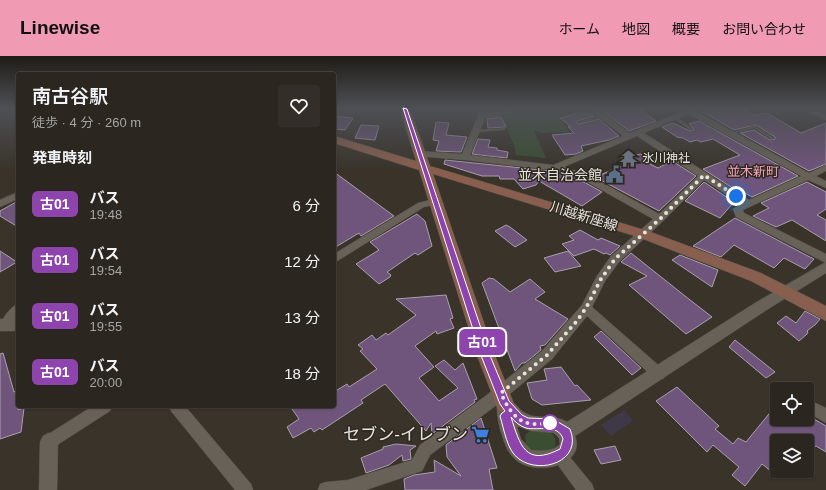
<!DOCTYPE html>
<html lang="ja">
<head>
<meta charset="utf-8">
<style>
  body { margin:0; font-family:Helvetica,"Noto Sans JP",sans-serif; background:#332e29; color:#f1f3f6; height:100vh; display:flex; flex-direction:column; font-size:15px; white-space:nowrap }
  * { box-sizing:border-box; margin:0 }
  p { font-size:13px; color:#a6a5a5 }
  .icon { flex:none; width:22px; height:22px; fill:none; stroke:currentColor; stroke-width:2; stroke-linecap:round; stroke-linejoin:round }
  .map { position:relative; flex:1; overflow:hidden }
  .panel { position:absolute; left:16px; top:16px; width:320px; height:336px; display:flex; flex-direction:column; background:#2b2620; border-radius:4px; box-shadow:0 1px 3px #0004,0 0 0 1px #47433e }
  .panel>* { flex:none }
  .badge { padding:0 8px; border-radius:6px; font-size:14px; line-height:26px }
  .fabs { position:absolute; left:770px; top:326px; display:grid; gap:8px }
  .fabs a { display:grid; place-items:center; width:44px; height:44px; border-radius:4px; background:#2b2620; box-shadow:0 1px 3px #0004,0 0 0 1px #47433e; font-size:20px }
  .you { position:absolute; width:20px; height:20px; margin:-10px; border:3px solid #fff; border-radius:50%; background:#1a73e8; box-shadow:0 0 0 6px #1a73e833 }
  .map>.badge { position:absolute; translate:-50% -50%; box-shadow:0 0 0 2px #fff }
  h2 { padding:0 16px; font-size:15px; line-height:36px }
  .round { display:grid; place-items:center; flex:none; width:42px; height:42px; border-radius:4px; background:#332e29 }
  .overview { display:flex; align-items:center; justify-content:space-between; height:68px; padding:0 16px }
  h1 { font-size:19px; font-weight:600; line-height:30px }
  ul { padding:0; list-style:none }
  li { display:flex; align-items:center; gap:12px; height:56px; padding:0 16px }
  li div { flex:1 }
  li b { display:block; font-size:15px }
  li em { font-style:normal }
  li .badge { min-width:44px; font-weight:700; text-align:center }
  header { display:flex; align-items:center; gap:24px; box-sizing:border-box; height:56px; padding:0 20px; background:#f19ab4; color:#111 }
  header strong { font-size:19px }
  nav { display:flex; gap:22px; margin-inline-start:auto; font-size:14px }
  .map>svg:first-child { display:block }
  .commercial { fill:#3f3849 }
  .green { fill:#3a4e32 }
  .building { fill:#6f547b; stroke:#a8a1ac }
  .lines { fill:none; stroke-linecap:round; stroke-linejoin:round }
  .service-casing { stroke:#544f48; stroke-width:0.5 }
  .minor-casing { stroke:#544f48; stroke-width:1 }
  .tertiary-casing { stroke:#544f48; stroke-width:1 }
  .secondary-casing { stroke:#544f48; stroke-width:1 }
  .service { fill:#676157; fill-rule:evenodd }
  .minor { fill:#676157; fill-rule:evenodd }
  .tertiary { fill:#676157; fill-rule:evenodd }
  .secondary { fill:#885f4f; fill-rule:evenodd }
  .line { fill:#8e44ad; stroke:#fff; fill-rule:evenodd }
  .walk { stroke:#e7e4de; stroke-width:4; stroke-dasharray:0 7.2 }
  .stop-dot { fill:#fff; stroke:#8e44ad; stroke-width:2 }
  .labels { text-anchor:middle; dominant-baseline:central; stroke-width:3; stroke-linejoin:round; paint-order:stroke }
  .far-poi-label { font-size:12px; fill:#e7e4de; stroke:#2e2920; text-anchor:start }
  .far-quarter-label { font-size:13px; fill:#f4a3ba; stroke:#2e2920 }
  .poi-label { font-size:14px; fill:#e7e4de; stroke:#2e2920; text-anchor:end }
  .street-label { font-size:14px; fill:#e7e4de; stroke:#2e2920 }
  .near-poi-label { font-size:17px; fill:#e7e4de; stroke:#2e2920; text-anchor:end }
</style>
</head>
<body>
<header>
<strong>Linewise</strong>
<nav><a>ホーム</a><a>地図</a><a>概要</a><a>お問い合わせ</a></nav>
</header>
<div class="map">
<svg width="826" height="434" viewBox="0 0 826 434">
  <rect width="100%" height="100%" fill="#39332a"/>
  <path class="commercial" d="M624 354 633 365 611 380 601 369Z"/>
  <path class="green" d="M522 53H569L577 57 558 60 569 76 540 77 538 75H534L546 102 516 99 514 89 501 60Z
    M539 374C549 375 558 378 555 390L548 396 531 395 526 389 525 379 530 375Z"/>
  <path class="building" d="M600 53H620L626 56 628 53H639L656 65 629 75Z
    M714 53H744L754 59 767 57 801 77 826 67V108L809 115 740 77 754 74 770 84 775 83V81L756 69 734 74 701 55Z
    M575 58H592L594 60 577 65 576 66 579 68 599 63 619 80 609 84 581 90 583 95 576 98 565 99 552 79 574 77 568 71H571L560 62Z
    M334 60 353 62 345 74 334 73Z
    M501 61 506 71 488 72 487 63Z
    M699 65 798 120 752 141 743 136 742 138 703 113 740 99 713 83 701 86 697 84 690 86 683 82 677 81 662 71 673 67 690 75 694 73 689 68Z
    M436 66 449 67 446 79 467 81 461 96 436 95 439 85 433 84Z
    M361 69 379 70 375 84 355 82Z
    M478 83 490 84 488 91 497 92V94L508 96 507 102 472 98Z
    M641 98 650 108 658 112 672 105 696 120 659 155 595 121 627 108 621 102Z
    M445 104 561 116 584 126 602 136 582 150 539 125 536 129 523 133 514 123H500L499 120H482L444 108Z
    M334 116 394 160 361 180 359 177 334 192Z
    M704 126 734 146 720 162 685 145Z
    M807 126 826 136V153L817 159 826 164V185L792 164 776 171 753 160 769 152 761 147Z
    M18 145V171L0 160V155Z
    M417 158 425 165 432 190 418 199 415 197 387 216 391 219 390 221 379 228 356 208 379 194 370 186Z
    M735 162 808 200 814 203 805 213 784 202 774 212 734 189 721 201 693 190Z
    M506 169 510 171 527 184 515 191 495 175Z
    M580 174 598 184 601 182 620 190 610 199 606 197 604 198 594 193 574 200 562 188 574 184 569 180Z
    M0 195 17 206 0 216Z
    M568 195 581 210 555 216 544 202Z
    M631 197 685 240 712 261 686 278 629 229 647 220 621 206Z
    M680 199 718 214 712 231 672 204Z
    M489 222 494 223 510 236 530 223 545 236 535 243 568 263 545 289 540 290 541 294 525 307H522L515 315 482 227Z
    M446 239 453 262 450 263 454 272 437 278 436 275 415 290 434 311 419 322 439 345 458 332 435 310 444 304 455 314 463 307 477 343 474 344 475 346 432 378 431 367 426 375 385 328 361 344 363 347 322 374 320 372 314 376 311 372 293 382 287 371 299 363 290 350H334V336L347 328 349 331 377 313 360 295 363 293 358 289 372 279 376 284 386 277 388 279 416 259 396 243Z
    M805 255 820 263 816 268 807 275 808 276 807 278 799 285 777 267 786 260 796 267Z
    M601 275 641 312 632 319 594 281Z
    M735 284 775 316 766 322 729 291Z
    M3 297 14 336 18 334V354L24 352 21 376 0 383V298Z
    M561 311 575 330 577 329 591 344 542 349 532 343 527 327 547 324 544 313Z
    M677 331 719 370 715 373 733 388 738 382 746 386 777 348V363H807V359L826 370V396L816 390 807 396V385H777V420L762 408 745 430 732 419 739 411 713 389 707 396 656 345Z
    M481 362 497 412 489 413 493 434H405L404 423 414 419 435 416 434 404 461 420 447 401 446 389Z
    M396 388 416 390 410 394 411 403 403 405 402 399 389 409 366 417 361 402 383 393V391Z
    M615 390 621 404 601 408 594 394Z"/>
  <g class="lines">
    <defs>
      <path id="service" d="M621 53H626L627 54 625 55Z
        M602 59 604 60 603 61 579 67 577 66Z
        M673 60H675L693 73 690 74 673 62Z
        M755 70 774 82 773 83H771L754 72 732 78 730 77Z
        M504 72 506 73 505 74 476 76 474 75 476 74Z"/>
      <path id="minor" d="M477 53H485V57L509 53H522L498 60 485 62 470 99 553 109 623 80 592 56 577 58 573 56 574 54 598 53 629 77 684 55 682 53H698L696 55 809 117 826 109V115L816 120 826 125V132L808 124 743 154 744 157 826 198V207L736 161 733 153 741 148 704 124 663 165 619 206 605 225 592 251 664 314 666 318 664 322 659 324 654 322 587 260 552 303 494 351 430 399 422 415 366 434H318L320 428 326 426 348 424 412 404 420 389 484 341 542 295 582 249 597 220 611 200 653 163 582 123 561 115 465 104 416 100 415 98 416 96 419 95 462 98 478 60ZM689 58 801 120 749 144 644 77ZM637 80 698 120 659 158 588 119 564 111Z
        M802 53H812L826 59V64Z
        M18 136V143L0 151V144Z
        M435 143 440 146 438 148 424 151 334 207V198L418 147Z
        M18 248C18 252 19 258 18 262 16 269 8 275 1 273 0 264 10 251 18 248Z
        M779 326 784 328 787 333H777V338L772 332 774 328Z
        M807 343 826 352V367L807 356Z
        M93 350H112L110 355 54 391 49 393 44 391 42 386 44 381Z
        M169 350H185L251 428 253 434H235L171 355Z
        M560 393 565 395 592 428 594 434H576L555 405 553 400 555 395Z"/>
      <path id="tertiary" d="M826 206V217L765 255 575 380C587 411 530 422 513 401 506 394 503 382 500 373 498 363 495 352 499 343L505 340C514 344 518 354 527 358 539 364 552 357 567 366L755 247ZM517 370 531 375 554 377 559 382 560 388C552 396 541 395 531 394L521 383Z
        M0 263H18V275H0Z
        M49 377 55 380 58 386 57 434H39L40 386 43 380Z"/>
      <path id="secondary" d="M400 53H410L430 110 648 175 761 217 826 250V265L751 225 638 181 433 118 496 302 514 348 512 354 505 357 498 354 478 302 419 114 334 87V80L416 105Z"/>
    </defs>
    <use href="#service" class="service-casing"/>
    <use href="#minor" class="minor-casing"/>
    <use href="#tertiary" class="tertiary-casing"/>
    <use href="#secondary" class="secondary-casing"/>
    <use href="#service" class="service"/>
    <use href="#minor" class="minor"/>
    <use href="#tertiary" class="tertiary"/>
    <use href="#secondary" class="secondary"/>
  </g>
  <linearGradient id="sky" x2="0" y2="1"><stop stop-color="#1f1c17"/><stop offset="0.46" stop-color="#4e5055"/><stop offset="1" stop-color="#4e5055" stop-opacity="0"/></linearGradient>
  <rect width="826" height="114" fill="url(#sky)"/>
  <path class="line" d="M403 52 407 53 491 302 509 345 522 359 528 362 553 363 570 373C583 405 541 419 519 403 507 395 504 373 500 360L502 357 505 355 500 348 482 302ZM511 361C515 366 520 370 526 372 538 375 558 367 563 383L560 393C525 411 520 389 511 361Z"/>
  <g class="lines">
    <path class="walk" d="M550 367 553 368C545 367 535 369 527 367 514 363 506 349 501 337L547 299 576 266 586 252 601 223 615 203 660 163 704 119 736 140"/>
  </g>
  <defs>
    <symbol id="temple-bare" viewBox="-9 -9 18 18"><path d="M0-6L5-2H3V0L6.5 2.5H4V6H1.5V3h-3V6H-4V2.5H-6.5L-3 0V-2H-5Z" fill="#6b7280" stroke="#2e2920" stroke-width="2.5" paint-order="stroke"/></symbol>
    <symbol id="civic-bare" viewBox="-9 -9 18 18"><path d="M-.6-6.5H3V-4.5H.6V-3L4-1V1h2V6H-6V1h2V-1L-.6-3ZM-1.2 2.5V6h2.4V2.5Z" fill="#5c6f8a" stroke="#2e2920" stroke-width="2.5" paint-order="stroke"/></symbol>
    <symbol id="supermarket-bare" viewBox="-9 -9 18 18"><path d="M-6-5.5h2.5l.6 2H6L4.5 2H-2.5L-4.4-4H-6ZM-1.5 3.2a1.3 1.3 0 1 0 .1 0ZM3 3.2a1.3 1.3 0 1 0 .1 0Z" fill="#3f7fe0" stroke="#2e2920" stroke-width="2.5" paint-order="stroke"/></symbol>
  </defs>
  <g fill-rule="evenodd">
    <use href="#temple-bare" x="616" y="90" width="25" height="25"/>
    <use href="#civic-bare" x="602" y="106" width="25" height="25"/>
    <use href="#supermarket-bare" x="468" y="366" width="25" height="25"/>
  </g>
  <circle class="stop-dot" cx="550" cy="367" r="8"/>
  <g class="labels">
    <g class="far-poi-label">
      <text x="642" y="102">氷川神社</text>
    </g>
    <g class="far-quarter-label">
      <text x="753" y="115">並木新町</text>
    </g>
    <g class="poi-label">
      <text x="602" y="119">並木自治会館</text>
    </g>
    <g class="street-label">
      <text transform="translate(584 160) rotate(17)">川越新座線</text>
    </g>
    <g class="near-poi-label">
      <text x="468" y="378">セブン-イレブン</text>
    </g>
  </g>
</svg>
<div class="fabs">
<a><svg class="icon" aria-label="locate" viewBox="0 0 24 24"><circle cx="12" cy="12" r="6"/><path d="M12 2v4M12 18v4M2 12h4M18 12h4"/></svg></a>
<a><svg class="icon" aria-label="layers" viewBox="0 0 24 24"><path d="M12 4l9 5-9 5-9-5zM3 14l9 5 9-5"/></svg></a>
</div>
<div class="you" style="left:736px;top:140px"></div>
<b class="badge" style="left:482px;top:286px;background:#8e44ad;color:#fff">古01</b>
<section class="panel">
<div class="overview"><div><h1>南古谷駅</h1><p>徒歩 · 4 分 · 260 m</p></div><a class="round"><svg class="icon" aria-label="heart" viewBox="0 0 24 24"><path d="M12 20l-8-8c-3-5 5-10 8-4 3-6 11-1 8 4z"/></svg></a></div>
<h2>発車時刻</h2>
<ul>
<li><span class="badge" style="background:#8e44ad;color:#fff">古01</span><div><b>バス</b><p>19:48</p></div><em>6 分</em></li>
<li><span class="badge" style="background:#8e44ad;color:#fff">古01</span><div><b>バス</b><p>19:54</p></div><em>12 分</em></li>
<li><span class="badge" style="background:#8e44ad;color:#fff">古01</span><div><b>バス</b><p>19:55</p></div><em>13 分</em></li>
<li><span class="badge" style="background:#8e44ad;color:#fff">古01</span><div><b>バス</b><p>20:00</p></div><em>18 分</em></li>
</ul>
</section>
</div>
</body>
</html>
